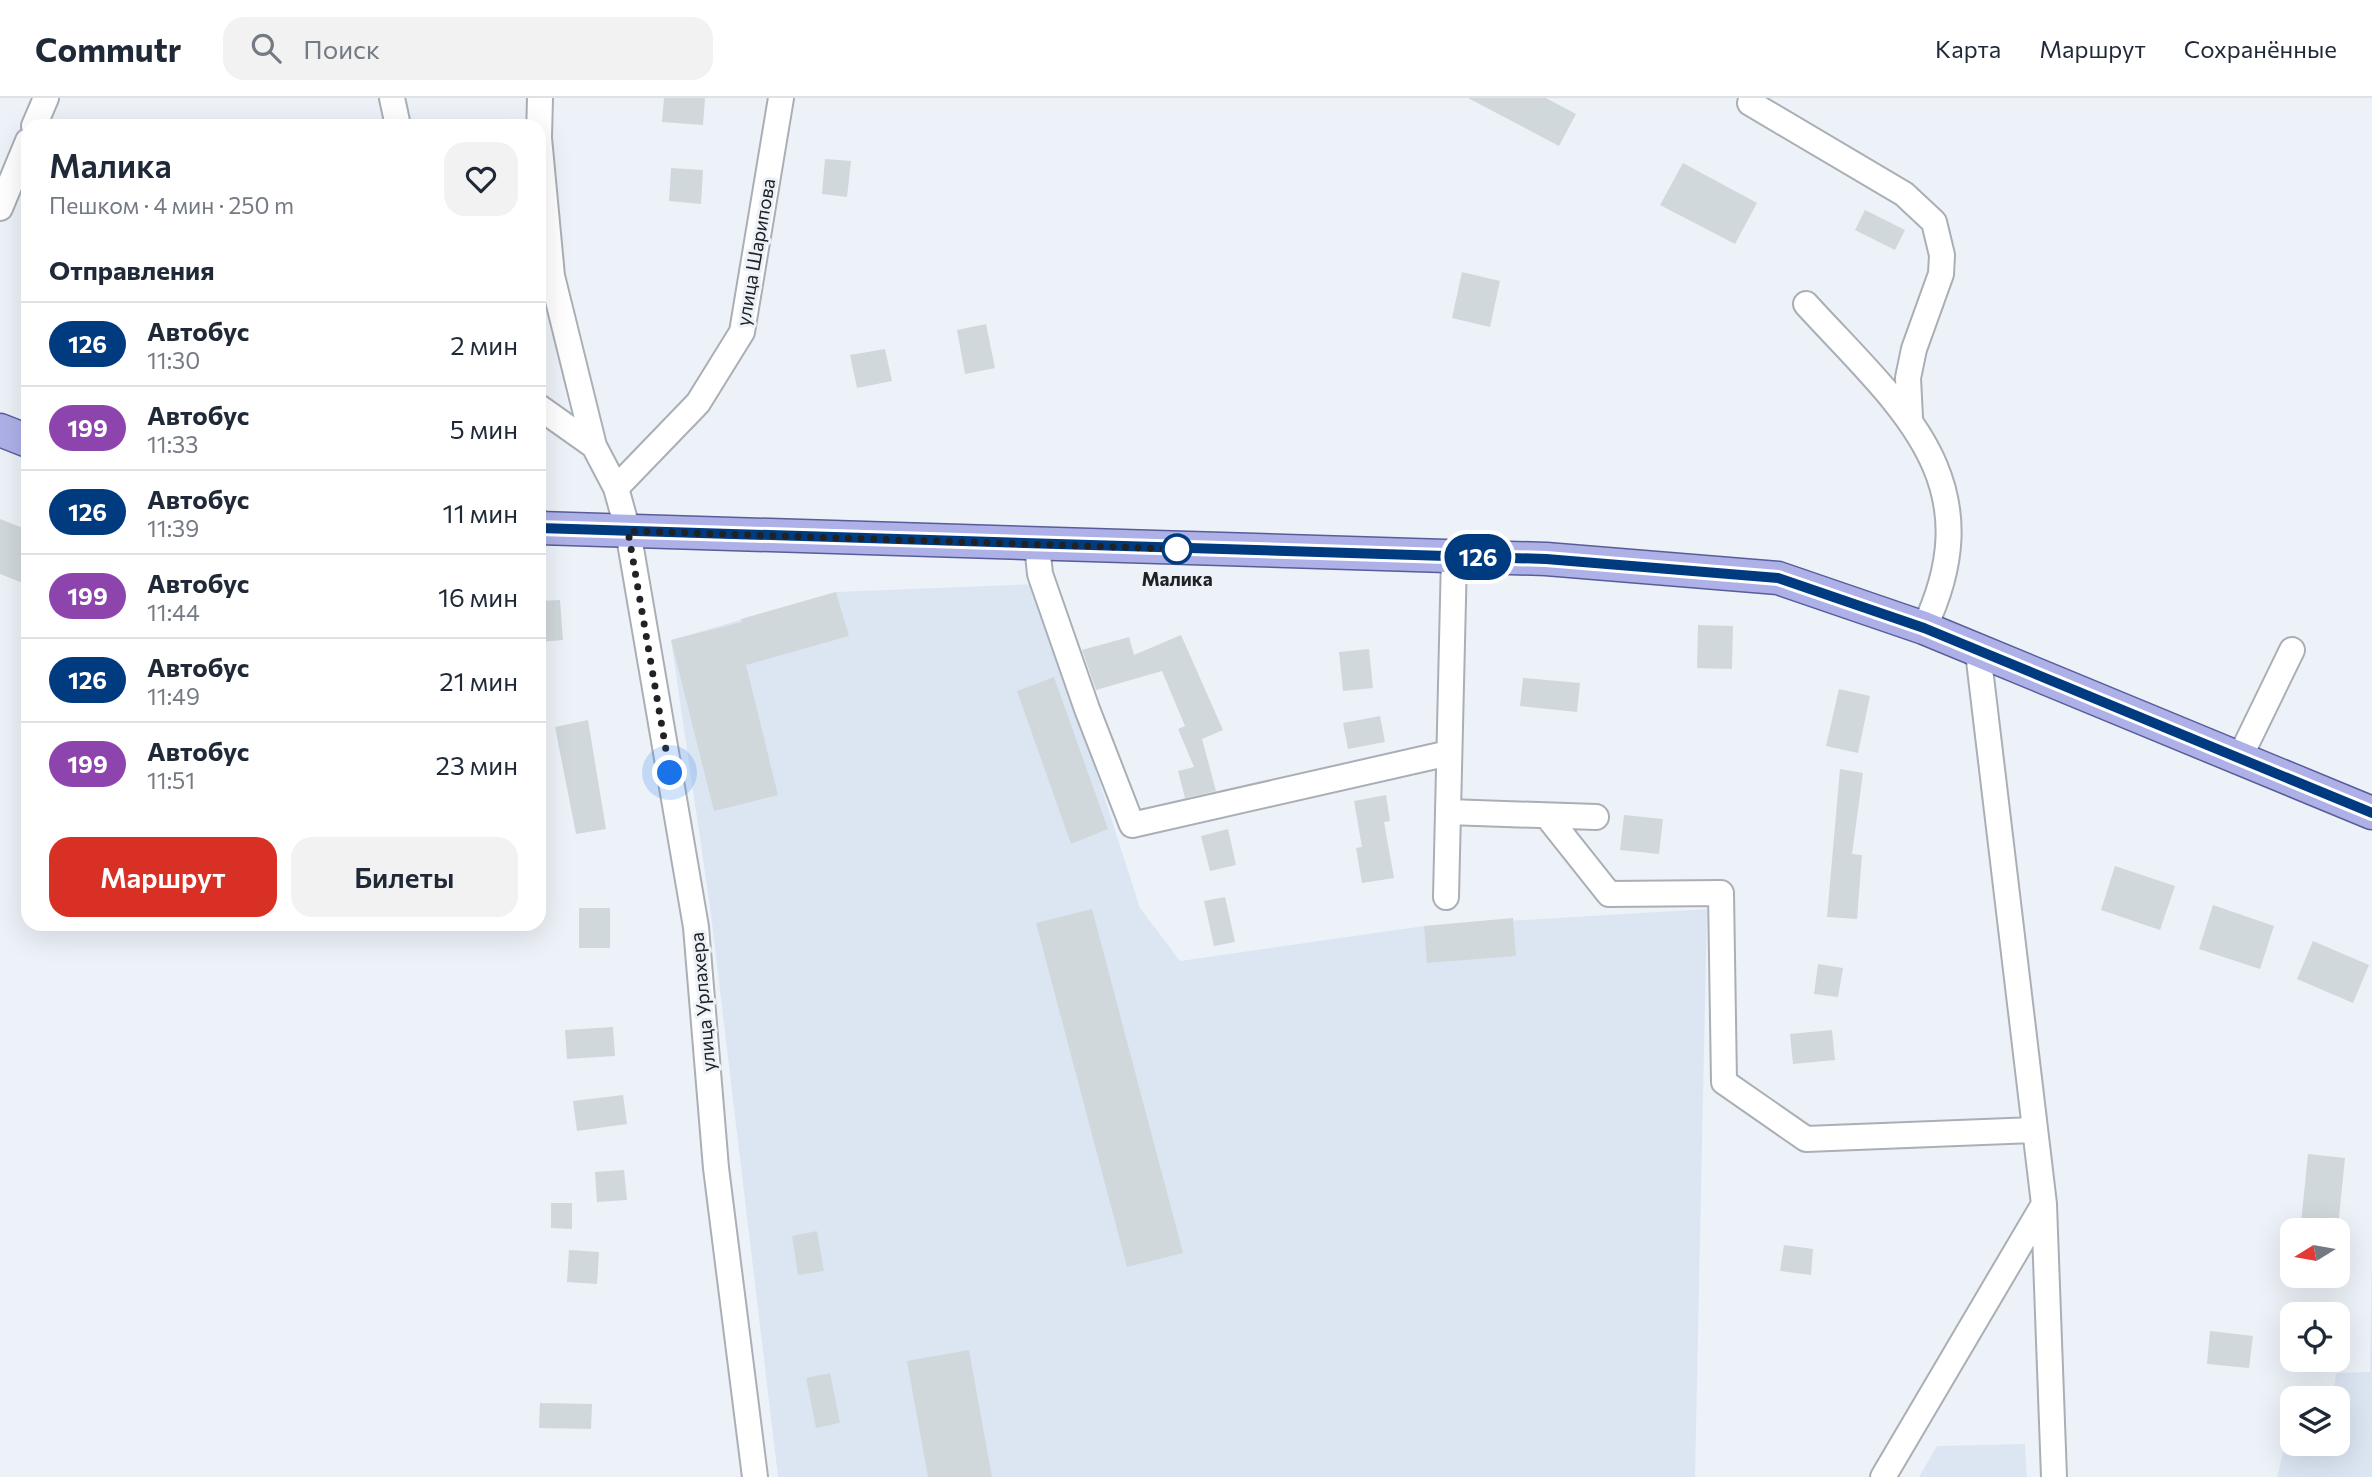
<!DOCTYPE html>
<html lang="ru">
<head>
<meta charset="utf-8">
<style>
  body { margin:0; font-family:Commissioner,sans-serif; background:#f2f2f3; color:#1f2937; height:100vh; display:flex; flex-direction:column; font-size:26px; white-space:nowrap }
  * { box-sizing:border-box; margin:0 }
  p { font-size:23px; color:#747a83 }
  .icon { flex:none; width:38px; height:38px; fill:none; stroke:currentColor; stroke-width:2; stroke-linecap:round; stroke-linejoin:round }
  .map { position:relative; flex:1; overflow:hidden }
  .sheet { position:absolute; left:21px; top:21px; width:525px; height:812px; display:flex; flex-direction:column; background:#fff; border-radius:21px; box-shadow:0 7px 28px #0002 }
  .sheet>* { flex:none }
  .badge { padding:0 14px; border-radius:23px; font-size:24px; line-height:46px }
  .needle { width:46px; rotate:259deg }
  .tools { position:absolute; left:2280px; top:1120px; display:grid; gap:14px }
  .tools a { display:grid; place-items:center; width:70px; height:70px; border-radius:14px; background:#fff; box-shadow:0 7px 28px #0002; font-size:35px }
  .you { position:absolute; width:35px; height:35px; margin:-18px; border:5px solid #fff; border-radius:50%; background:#1a73e8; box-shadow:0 0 0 10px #1a73e833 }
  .map>.badge { position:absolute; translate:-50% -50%; box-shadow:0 0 0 4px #fff }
  h2 { padding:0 28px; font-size:26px; line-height:63px }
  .round { display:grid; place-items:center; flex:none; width:74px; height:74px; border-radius:21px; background:#f2f2f3 }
  .headline { display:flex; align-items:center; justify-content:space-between; height:119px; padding:0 28px }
  h1 { font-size:33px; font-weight:600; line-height:52px }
  .action { display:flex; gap:14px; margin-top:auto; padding:14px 28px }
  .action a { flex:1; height:80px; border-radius:21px; background:#d93025; color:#fff; font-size:28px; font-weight:600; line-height:80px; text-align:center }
  .action a+a { background:#f2f2f3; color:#1f2937 }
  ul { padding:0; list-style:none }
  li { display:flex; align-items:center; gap:21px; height:84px; padding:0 28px; border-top:2px solid #e0e1e3 }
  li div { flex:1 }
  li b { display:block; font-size:26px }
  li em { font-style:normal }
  li .badge { min-width:77px; font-weight:700; text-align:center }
  header { display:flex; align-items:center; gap:42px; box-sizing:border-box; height:98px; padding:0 35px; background:#fff; border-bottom:2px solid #e0e1e3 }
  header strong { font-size:33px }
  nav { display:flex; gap:38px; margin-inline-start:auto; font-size:24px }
  .search { width:490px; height:63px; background:#f2f2f3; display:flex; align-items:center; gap:18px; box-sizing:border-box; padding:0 24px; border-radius:21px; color:#747a83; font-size:26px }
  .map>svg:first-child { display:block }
  .built { fill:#dce6f3 }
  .building { fill:#d0d8dc }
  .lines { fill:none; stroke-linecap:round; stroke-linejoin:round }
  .minor-casing { stroke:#aaafb5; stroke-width:28 }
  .major-casing { stroke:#585d99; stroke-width:35 }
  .minor { stroke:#fff; stroke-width:24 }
  .major { stroke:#adb1e8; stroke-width:32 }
  .line-casing { stroke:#fff; stroke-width:16 }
  .line { stroke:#003b80; stroke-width:10 }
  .walk { stroke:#202224; stroke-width:7; stroke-dasharray:0 12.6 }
  .stop-dot { fill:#fff; stroke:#003b80; stroke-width:3.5 }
  .labels { text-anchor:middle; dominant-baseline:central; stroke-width:6; stroke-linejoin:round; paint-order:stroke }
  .street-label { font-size:19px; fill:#202224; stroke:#edf2f9 }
  .stop-label { font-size:19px; font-weight:bold; fill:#202224; stroke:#edf2f9 }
</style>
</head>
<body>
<header>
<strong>Commutr</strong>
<div class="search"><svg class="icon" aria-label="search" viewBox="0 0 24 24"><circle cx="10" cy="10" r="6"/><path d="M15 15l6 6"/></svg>Поиск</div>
<nav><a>Карта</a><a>Маршрут</a><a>Сохранённые</a></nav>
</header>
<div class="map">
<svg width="2372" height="1379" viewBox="0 0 2372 1379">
  <rect width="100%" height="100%" fill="#edf2f9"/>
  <path class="built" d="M1036 486 1140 810 1180 863 1424 828 1707 811 1695 1379H778L710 809 671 542 836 494Z
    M2372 1157V1379H2277L2289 1331 2292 1330V1346H2338V1300H2333L2336 1275 2370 1274Z
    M2025 1346 2027 1379H1919L1937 1348Z"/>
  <path class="building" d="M664 0H705L703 27 662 24Z
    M1468 0H1546L1576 16 1559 48Z
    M825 61 851 63 847 99 822 96Z
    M1683 65 1757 105 1735 146 1660 107Z
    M671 70 703 72 701 106 669 103Z
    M1865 112 1905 132 1895 152 1855 132Z
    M1462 174 1500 183 1490 229 1452 220Z
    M986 226 995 270 965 276 957 232Z
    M885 251 892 283 857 290 850 257Z
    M0 421 28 432V487L0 476Z
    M836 494 849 538 746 567 778 697 714 713 671 542 742 524 741 521Z
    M560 502 563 542 539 544V503Z
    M1698 527 1733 528 1732 571 1697 570Z
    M1181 537 1223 632 1202 641 1216 693 1185 700 1178 673 1194 669 1178 631 1185 628 1162 573 1096 592 1082 552 1129 539 1134 557Z
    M1369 551 1373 590 1343 593 1339 554Z
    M1054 579 1108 731 1071 746 1017 593Z
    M1523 580 1580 585 1577 614 1520 608Z
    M1839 591 1870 598 1858 655 1826 648Z
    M1380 618 1385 644 1348 651 1343 625Z
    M588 622 606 731 576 736 555 629Z
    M1840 671 1863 675 1852 756 1862 757 1857 821 1827 819Z
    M1386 697 1390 723 1384 724 1394 780 1362 785 1356 750 1362 749 1354 703Z
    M1624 717 1663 721 1659 756 1620 752Z
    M1228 731 1236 767 1210 773 1201 738Z
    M2115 768 2175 788 2160 832 2101 812Z
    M1225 799 1235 844 1214 848 1204 803Z
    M2213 807 2274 828 2260 871 2199 851Z
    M579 810H610V850H579Z
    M1092 811 1183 1155 1127 1169 1036 825Z
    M1513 820 1516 858 1427 865 1424 828Z
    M2313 843 2369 867 2353 905 2297 881Z
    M1818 866 1843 870 1838 899 1814 896Z
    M613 929 615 958 567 961 565 932Z
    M1832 932 1835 962 1793 966 1790 936Z
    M623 997 627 1026 577 1033 573 1003Z
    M2308 1056 2345 1060 2338 1129 2301 1125Z
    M624 1072 627 1102 597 1104 595 1074Z
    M551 1105H572V1131L551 1130Z
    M817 1133 824 1173 798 1177 792 1138Z
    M1784 1147 1813 1151 1811 1177 1780 1173Z
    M569 1152 599 1154 597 1186 567 1184Z
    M2210 1233 2253 1238 2249 1270 2207 1266Z
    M969 1252 992 1379H928L907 1263Z
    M830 1275 840 1325 816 1330 806 1280Z
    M540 1305 592 1306 591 1331 539 1330Z"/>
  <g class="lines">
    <defs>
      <path id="minor" d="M392 0 398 28
        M1750 5 1904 96 1934 124 1942 157 1941 176 1914 251 1908 280 1910 320
        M34 28 46 0
        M539 39 540 0
        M539 40 552 178 594 348 616 390 628 433 696 829 716 1070 755 1379
        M0 110 28 43
        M1806 206C1899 308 1995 381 1924 530
        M539 309 594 348
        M616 390 698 305 742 234 781 0
        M1037 447 1040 476 1087 611 1132 727 1449 655
        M2239 661 2292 552
        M1448 714 1596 719
        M1547 718 1609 796 1721 795 1724 984 1806 1041 2035 1032
        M1446 799 1454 459
        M2044 1107 2054 1379
        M1883 1379 2044 1106 1978 554"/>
      <path id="major" d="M0 332 28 343
        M539 430 1546 461 1778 480 1924 530 2372 715"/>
    </defs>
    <use href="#minor" class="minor-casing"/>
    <use href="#major" class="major-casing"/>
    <use href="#minor" class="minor"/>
    <use href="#major" class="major"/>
  </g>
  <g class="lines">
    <defs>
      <path id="line" d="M539 430 1546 461 1778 480 1924 530 2372 715"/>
    </defs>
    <use href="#line" class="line-casing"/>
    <use href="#line" class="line"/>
    <path class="walk" d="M670 675 628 433 1177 451"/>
  </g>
  <circle class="stop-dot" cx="1177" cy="451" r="14"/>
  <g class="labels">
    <g class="street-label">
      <text transform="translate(755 154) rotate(-80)">улица Шарипова</text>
      <text transform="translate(702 904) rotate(-95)">улица Урлахера</text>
    </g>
    <g class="stop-label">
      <text x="1177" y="480">Малика</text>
    </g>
  </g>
</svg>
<div class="tools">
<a><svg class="needle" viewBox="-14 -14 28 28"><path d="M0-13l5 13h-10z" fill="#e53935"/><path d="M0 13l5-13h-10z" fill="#747a83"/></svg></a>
<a><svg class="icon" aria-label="locate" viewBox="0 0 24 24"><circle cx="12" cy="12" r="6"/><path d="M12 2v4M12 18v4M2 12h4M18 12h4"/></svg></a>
<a><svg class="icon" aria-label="layers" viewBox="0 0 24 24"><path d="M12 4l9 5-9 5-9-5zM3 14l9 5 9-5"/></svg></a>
</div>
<div class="you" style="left:670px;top:675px"></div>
<b class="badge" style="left:1478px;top:459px;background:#003b80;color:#fff">126</b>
<section class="sheet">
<div class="headline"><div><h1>Малика</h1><p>Пешком · 4 мин · 250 m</p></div><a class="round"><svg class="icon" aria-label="heart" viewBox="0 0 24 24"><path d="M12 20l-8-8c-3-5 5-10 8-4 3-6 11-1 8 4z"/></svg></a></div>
<h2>Отправления</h2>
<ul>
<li><span class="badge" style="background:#003b80;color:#fff">126</span><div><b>Автобус</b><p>11:30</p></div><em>2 мин</em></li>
<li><span class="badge" style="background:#8e44ad;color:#fff">199</span><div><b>Автобус</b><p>11:33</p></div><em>5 мин</em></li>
<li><span class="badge" style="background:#003b80;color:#fff">126</span><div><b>Автобус</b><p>11:39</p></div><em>11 мин</em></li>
<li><span class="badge" style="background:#8e44ad;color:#fff">199</span><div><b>Автобус</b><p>11:44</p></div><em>16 мин</em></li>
<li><span class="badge" style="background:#003b80;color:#fff">126</span><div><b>Автобус</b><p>11:49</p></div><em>21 мин</em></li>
<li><span class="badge" style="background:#8e44ad;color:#fff">199</span><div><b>Автобус</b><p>11:51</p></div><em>23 мин</em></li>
</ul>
<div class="action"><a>Маршрут</a><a>Билеты</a></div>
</section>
</div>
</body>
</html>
